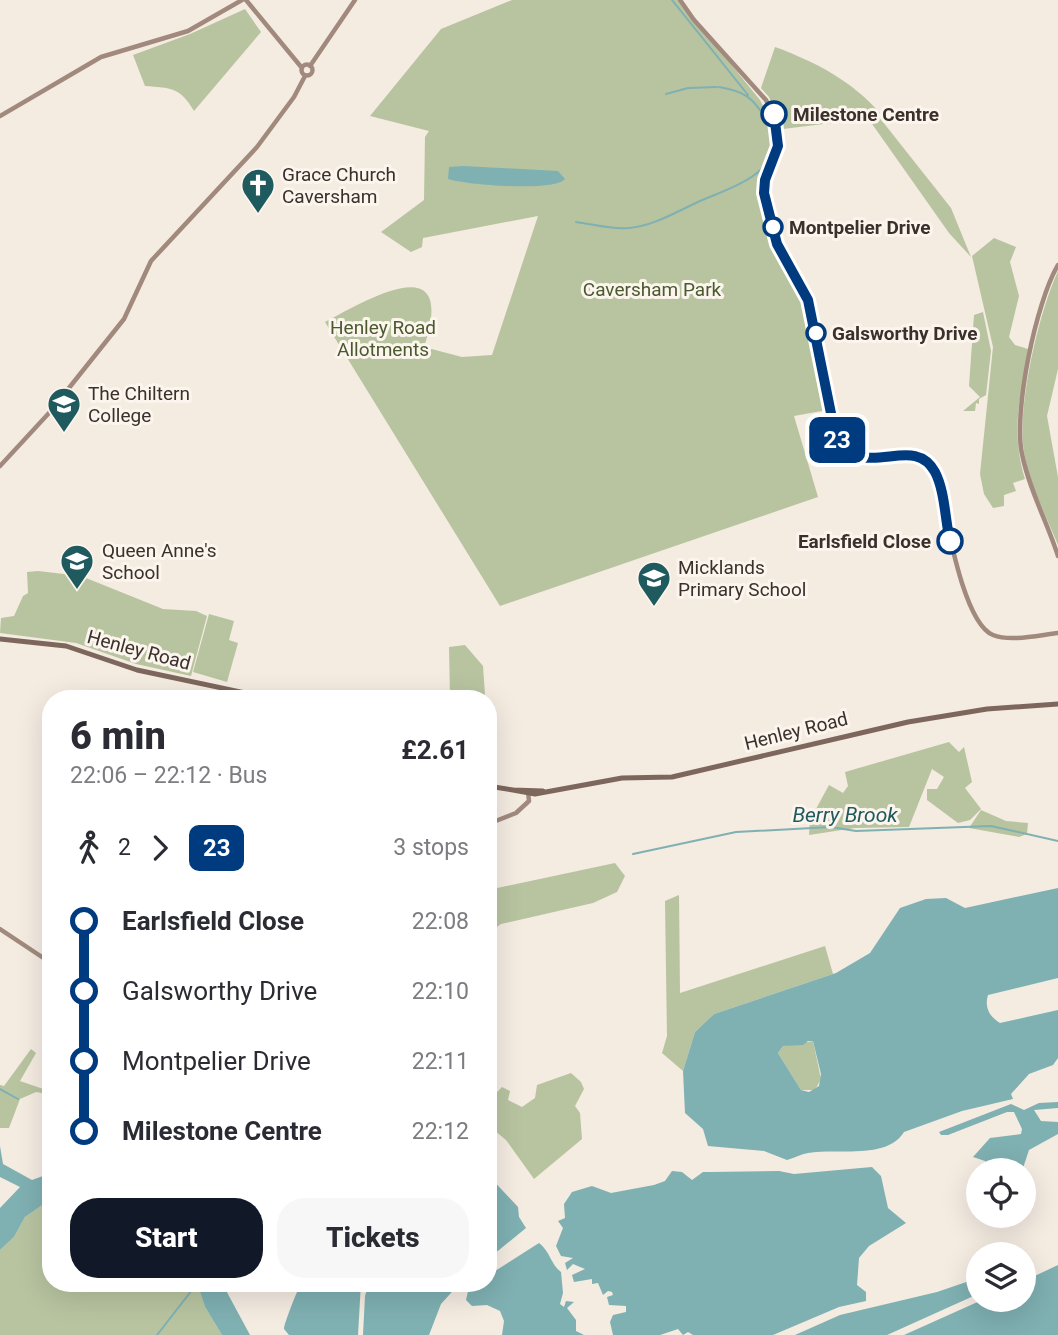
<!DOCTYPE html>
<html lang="en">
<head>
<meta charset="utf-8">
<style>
  body { margin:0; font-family:Roboto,sans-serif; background:#f7f7f7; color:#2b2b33; height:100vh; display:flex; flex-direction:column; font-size:26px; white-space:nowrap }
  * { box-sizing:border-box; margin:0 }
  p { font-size:23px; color:#7c7c81 }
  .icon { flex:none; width:38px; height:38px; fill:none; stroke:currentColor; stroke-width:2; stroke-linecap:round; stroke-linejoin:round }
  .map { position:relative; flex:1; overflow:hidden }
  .side { position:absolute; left:42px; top:690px; width:455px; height:602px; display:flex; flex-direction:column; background:#fff; border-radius:28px; box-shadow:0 7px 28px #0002 }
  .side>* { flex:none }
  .badge { padding:0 14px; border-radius:10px; font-size:24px; line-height:46px }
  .fabs { position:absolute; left:966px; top:1158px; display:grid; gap:14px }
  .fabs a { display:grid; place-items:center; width:70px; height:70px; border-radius:50%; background:#fff; box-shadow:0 7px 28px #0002; font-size:35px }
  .map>.badge { position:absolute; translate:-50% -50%; box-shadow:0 0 0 4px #fff }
  .legs { display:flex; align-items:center; gap:10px; height:77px; padding:0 28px; font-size:23px }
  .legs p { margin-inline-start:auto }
  .summary { display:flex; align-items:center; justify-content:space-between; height:119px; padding:0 28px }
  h1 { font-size:38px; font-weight:800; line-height:52px }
  .button { display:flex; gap:14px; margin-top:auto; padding:14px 28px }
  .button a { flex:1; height:80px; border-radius:28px; background:#111827; color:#fff; font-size:28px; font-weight:800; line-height:80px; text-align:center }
  .button a+a { background:#f7f7f7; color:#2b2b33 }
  ul { padding:0 28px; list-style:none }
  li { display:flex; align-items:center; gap:24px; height:70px; font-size:26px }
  li i { display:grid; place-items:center; width:10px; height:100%; margin:0 9px; background:currentColor }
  li i::after { content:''; width:18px; height:18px; margin:-9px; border:5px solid; border-radius:50%; background:#fff }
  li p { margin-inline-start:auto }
  li:first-child i { background:linear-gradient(#0000 50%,currentColor 0) }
  li:last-child i { background:linear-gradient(currentColor 50%,#0000 0) }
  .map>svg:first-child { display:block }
  .green { fill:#b8c4a0 }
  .water { fill:#7fb0b2; fill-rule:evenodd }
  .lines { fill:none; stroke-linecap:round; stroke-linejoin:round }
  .stream { stroke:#7fb0b2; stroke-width:2 }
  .secondary { stroke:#a18a7d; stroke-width:4.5 }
  .primary { stroke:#7d675c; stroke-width:5 }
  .line-1-casing { stroke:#fff; stroke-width:16 }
  .line-1 { stroke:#003b80; stroke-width:10 }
  .stop-1-dot { fill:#fff; stroke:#003b80; stroke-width:3.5 }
  .labels { text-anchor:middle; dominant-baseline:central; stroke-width:6; stroke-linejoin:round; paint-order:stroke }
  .stop-label { font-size:19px; font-weight:bold; fill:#3b302b; stroke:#fbf5ee; text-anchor:start }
  .poi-label { font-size:19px; fill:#3b302b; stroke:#fbf5ee; text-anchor:start }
  .park-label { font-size:19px; fill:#4a5a2e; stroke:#fbf5ee }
  .street-label { font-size:19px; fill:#3b302b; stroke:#fbf5ee }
  .water-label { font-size:21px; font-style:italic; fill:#1f5a5e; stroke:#fbf5ee }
</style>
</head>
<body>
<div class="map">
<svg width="1058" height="1335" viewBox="0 0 1058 1335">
  <rect width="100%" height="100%" fill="#f4ebe1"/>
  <path class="green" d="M512 0H679L760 100 775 129 776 148 758 181 760 196 775 250 806 304 827 410 794 416 818 497 500 606 325 322C367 300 458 245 424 347L462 357 492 355 538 216 423 238 422 247 411 252 381 232 424 200 425 137 429 131 370 116 441 29Z
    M245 9 261 32 194 111C180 87 171 88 145 86L133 55 190 34Z
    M775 47C816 62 852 81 881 114L872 118 783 129 769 97 761 88Z
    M879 117 951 208 971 257 949 233 870 121Z
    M994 238 1016 247 1010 262 1019 296 1009 337 1015 345 1028 349 1029 354C1019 399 1011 433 1025 479L1013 483 1016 491 1004 495V506L993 508 984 494 980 474 993 347 972 256Z
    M1058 271V369L1047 416 1058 477V545C1045 513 1026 479 1023 444 1019 399 1039 312 1058 271Z
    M983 312 991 351 986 395 979 399V404L976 403 975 411H963L980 397 969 386 974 315Z
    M38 571 81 576 163 609 196 611 207 616 191 676 136 664 76 643 0 633 1 618 14 616 23 596 28 593 27 572Z
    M209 614 234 621 229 640 238 643 227 682 193 672Z
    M465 645 483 666 485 695 470 696V698L450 697 449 647Z
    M949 742 959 752 964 747 972 782 965 788 981 809 970 820 958 823 927 800V789H937L944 777 932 769 909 827 855 828 809 835 810 820 829 785 843 793 848 786 845 772Z
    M981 810 1006 821 1028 823 1027 834 1019 837 969 828Z
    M615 863 625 876 617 892 593 903 501 924 488 933V890Z
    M679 895 680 993 825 946 833 974 714 1014 695 1032 683 1071 662 1053 667 1036 665 901Z
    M813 1041 821 1079 815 1090H801L778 1053 783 1046Z
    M31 1049 36 1053 20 1081 49 1091 48 1094 36 1092 20 1099 9 1128H0V1085L4 1086Z
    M571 1073 581 1082 584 1089 575 1106 580 1113 582 1139 534 1179 506 1140 488 1125 489 1100 502 1087 510 1091 508 1100 522 1107 535 1098 537 1085Z
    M51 1199V1283H197L205 1307 222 1335H0V1250L14 1237 25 1217Z"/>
  <path class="water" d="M463 166 558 171 565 179C555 192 466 185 448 179L449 167Z
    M1058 888V978L988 995C984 1007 990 1017 1000 1023L1058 1010V1058L1053 1065 1029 1074 1011 1094 1013 1099 962 1111 904 1132C887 1160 836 1148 808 1153 801 1154 794 1158 787 1160L764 1151 708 1146 703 1129 685 1113 683 1071 695 1032 714 1014 836 973 870 953 900 908 926 899 946 898 965 908ZM808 1041H813L821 1074 819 1086 809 1092 801 1090 778 1053 783 1046 803 1045Z
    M1058 1102V1108L1034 1110 1041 1121 1058 1122V1134L1029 1150 1022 1171H994L985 1161 973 1157 990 1138 1021 1134 1022 1129 1014 1112H1007L948 1135H941L939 1132 1011 1104 1024 1110 1039 1103Z
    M0 1146 3 1164 32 1180 51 1173V1199L25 1217 14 1237 0 1250V1208L20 1187 0 1177Z
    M872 1167 881 1176 888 1208 906 1223 869 1246 859 1258 857 1285 866 1292V1301L839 1307 773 1335H693L688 1332 683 1335 678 1329 660 1335H613L610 1322 613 1315 626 1312V1306L609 1305 607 1297 613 1295 612 1292 608 1291 603 1295 598 1283 592 1284V1279L574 1282 572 1275 585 1269 573 1264 567 1270 565 1263 573 1258 561 1256 556 1246 563 1228 558 1221 565 1218 564 1204 572 1192 592 1186 611 1193 654 1185 665 1181 672 1171 682 1172 692 1180 703 1172H710L779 1171 794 1174Z
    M488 1175 518 1207 519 1217 526 1228 488 1259Z
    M539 1243C550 1251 551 1265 561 1272L563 1293 560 1304 564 1307 566 1301 574 1302 567 1308 576 1320V1331L584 1335H502L504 1321 500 1311 487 1305 472 1306 466 1300 469 1287 473 1283H488L492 1273Z
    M1058 1265V1335H904L982 1300H1024V1281Z
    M978 1278V1294L887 1335H795L840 1315 937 1292Z
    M197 1283H222L250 1335H222L205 1307Z
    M301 1283H361L358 1335H289L284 1329C284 1323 298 1289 301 1283Z
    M369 1283H460L441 1304 429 1335H363L365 1296Z"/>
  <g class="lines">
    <path class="stream" d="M672 0 748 95
      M666 94 688 88 717 87
      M576 222C592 224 612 230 629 228 653 226 676 212 698 202 734 186 795 170 765 118 753 97 743 91 719 87
      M633 854 736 832 831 827 856 831 991 826 1058 841
      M0 1089 18 1099
      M157 1335 192 1290"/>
    <path class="secondary" d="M246 0 302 68
      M680 0 694 20 766 100 776 121 778 138 764 193 777 244 808 300 837 443C870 479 908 433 936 474 945 507 961 622 993 635 1011 642 1039 635 1058 633
      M301.5 70a5.5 5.5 0 1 1 11 0a5.5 5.5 0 1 1-11 0Z
      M310 66 355 0
      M0 116 101 57 188 31 242 0
      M1058 265C1036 302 1013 412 1022 454 1029 489 1047 522 1058 556
      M0 466 49 413 124 319 151 261 257 147 294 97 305 76
      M488 824 516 813 529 801 528 791
      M0 929 51 963"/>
    <path class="primary" d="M0 639 66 646 137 670 269 698
      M488 786 513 790 543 791
      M513 790 535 794 622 778 672 777 908 722 987 709 1058 704"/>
  </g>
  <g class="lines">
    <defs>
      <path id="line-1" d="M774 114 778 146 765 180 764 193 777 244 808 300 837 443C869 479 914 433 935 472 945 491 945 520 950 541"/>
    </defs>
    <use href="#line-1" class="line-1-casing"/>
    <use href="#line-1" class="line-1"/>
  </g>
  <defs>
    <symbol id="church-pin" viewBox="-11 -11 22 30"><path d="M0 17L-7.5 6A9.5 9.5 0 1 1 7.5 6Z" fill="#1f5a5e" stroke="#fbf5ee"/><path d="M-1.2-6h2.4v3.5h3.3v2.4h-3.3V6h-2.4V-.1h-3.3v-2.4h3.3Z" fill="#fff"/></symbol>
    <symbol id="university-pin" viewBox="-11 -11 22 30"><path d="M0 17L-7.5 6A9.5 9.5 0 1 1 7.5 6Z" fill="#1f5a5e" stroke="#fbf5ee"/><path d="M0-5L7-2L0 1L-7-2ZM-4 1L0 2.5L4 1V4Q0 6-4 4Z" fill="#fff"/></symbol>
    <symbol id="school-pin" viewBox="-11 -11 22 30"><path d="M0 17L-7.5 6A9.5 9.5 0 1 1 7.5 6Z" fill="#1f5a5e" stroke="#fbf5ee"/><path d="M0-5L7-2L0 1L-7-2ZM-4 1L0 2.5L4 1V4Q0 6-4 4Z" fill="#fff"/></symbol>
  </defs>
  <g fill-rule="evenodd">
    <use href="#church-pin" x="239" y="166" width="38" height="52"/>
    <use href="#university-pin" x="45" y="385" width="38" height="52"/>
    <use href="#school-pin" x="58" y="542" width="38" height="52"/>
    <use href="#school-pin" x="635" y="559" width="38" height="52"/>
  </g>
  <g class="stop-1-dot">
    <circle cx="774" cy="114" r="12"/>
    <circle cx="773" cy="227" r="9"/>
    <circle cx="816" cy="333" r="9"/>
    <circle cx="950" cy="541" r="12"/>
  </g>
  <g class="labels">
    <g class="stop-label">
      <text x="793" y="114">Milestone Centre</text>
      <text x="789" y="227">Montpelier Drive</text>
      <text x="832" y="333">Galsworthy Drive</text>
      <text x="931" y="541" text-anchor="end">Earlsfield Close</text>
    </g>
    <g class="poi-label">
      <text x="282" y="174">Grace Church<tspan x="282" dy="22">Caversham</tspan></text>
      <text x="88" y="393">The Chiltern<tspan x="88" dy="22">College</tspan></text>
      <text x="102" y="550">Queen Anne's<tspan x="102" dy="22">School</tspan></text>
      <text x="678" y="567">Micklands<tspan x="678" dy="22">Primary School</tspan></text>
    </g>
    <g class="park-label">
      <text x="652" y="289">Caversham Park</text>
      <text x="383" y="327">Henley Road<tspan x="383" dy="22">Allotments</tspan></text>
    </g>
    <g class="street-label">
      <text transform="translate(139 650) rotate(15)">Henley Road</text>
      <text transform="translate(796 731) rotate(-14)">Henley Road</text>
    </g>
    <g class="water-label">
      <text x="845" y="815">Berry Brook</text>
    </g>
  </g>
</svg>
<div class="fabs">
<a><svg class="icon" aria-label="locate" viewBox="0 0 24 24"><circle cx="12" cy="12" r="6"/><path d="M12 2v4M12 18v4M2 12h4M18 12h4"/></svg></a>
<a><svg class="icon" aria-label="layers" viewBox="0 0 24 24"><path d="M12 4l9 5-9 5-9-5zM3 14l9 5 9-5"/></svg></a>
</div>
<b class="badge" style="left:837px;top:440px;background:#003b80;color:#fff">23</b>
<section class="side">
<div class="summary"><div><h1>6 min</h1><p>22:06 – 22:12 · Bus</p></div><b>£2.61</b></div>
<div class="legs"><svg class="icon" aria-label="walk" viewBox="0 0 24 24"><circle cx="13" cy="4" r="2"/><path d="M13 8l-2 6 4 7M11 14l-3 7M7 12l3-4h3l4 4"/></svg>2<svg class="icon" aria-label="forward" viewBox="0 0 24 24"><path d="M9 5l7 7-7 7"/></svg><b class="badge" style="background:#003b80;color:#fff">23</b><p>3 stops</p></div>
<ul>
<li><i style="color:#003b80"></i><b>Earlsfield Close</b><p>22:08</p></li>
<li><i style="color:#003b80"></i><span>Galsworthy Drive</span><p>22:10</p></li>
<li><i style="color:#003b80"></i><span>Montpelier Drive</span><p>22:11</p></li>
<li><i style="color:#003b80"></i><b>Milestone Centre</b><p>22:12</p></li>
</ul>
<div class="button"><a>Start</a><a>Tickets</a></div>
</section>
</div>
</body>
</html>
